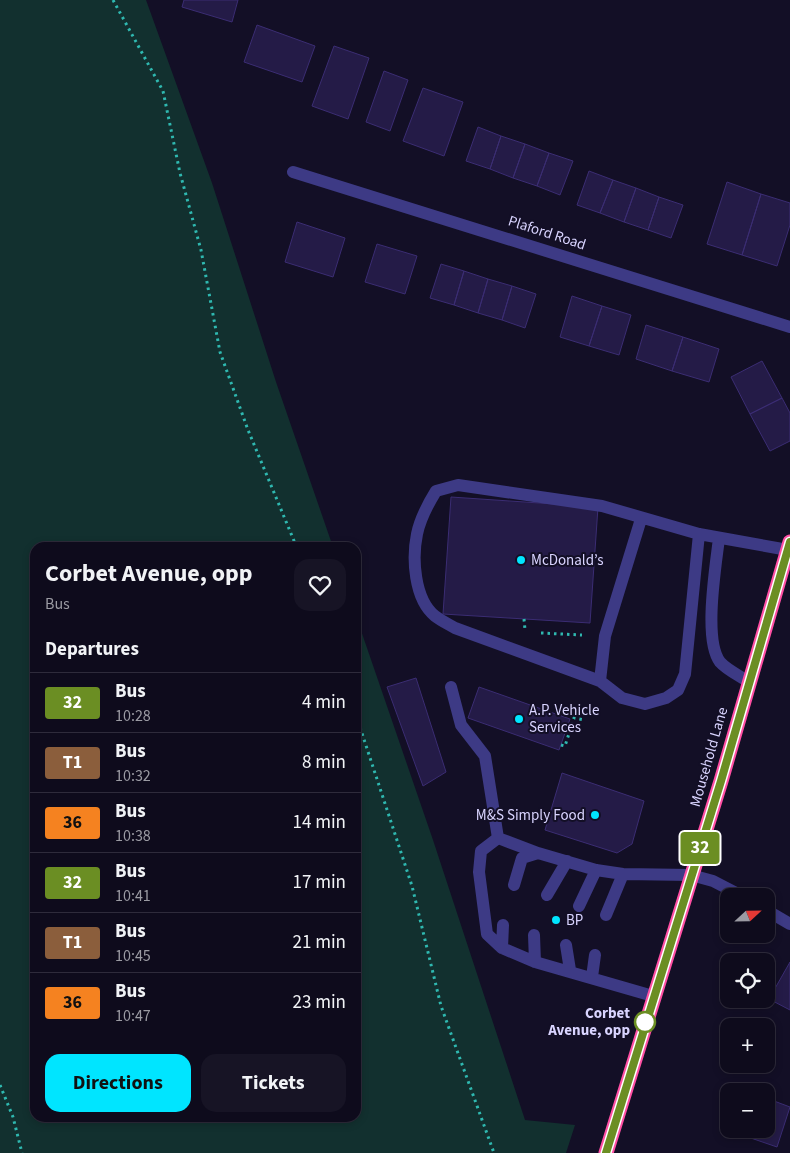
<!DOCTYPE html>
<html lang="en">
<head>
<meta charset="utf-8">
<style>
  body { margin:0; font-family:"Source Sans 3",sans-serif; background:#171425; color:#f1f3f6; height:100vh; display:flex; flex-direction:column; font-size:19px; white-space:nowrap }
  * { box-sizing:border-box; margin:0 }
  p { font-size:16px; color:#9b9ba3 }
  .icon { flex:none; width:28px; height:28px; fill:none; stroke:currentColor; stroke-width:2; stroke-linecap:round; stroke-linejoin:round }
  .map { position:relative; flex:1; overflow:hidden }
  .panel { position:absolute; left:30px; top:542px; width:331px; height:580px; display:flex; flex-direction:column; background:#0e0b1c; border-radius:15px; box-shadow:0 2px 8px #0003,0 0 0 1px #2e2b3b }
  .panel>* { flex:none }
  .badge { padding:0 10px; border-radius:4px; font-size:18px; line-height:32px }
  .needle { width:32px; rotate:68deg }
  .buttons { position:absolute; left:720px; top:888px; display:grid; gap:10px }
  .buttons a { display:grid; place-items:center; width:55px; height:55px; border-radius:10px; background:#0e0b1c; box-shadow:0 2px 8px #0003,0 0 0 1px #2e2b3b; font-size:25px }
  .map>.badge { position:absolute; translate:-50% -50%; box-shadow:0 0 0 2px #fff }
  h2 { padding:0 15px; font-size:19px; line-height:45px }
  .round { display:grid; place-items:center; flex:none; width:52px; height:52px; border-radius:15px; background:#171425 }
  .overview { display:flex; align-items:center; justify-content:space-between; height:85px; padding:0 15px }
  h1 { font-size:24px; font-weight:700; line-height:38px }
  .action { display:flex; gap:10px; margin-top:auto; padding:10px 15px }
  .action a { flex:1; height:58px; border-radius:15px; background:#00e5ff; color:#111; font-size:20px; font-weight:700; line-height:58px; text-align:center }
  .action a+a { background:#171425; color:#f1f3f6 }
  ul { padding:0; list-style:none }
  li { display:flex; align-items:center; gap:15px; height:60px; padding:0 15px; border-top:1px solid #2e2b3b }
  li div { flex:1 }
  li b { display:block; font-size:19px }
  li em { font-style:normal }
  li .badge { min-width:55px; font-weight:700; text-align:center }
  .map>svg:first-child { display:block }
  .green { fill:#12302f }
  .building { fill:#241b47; stroke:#3b2d73 }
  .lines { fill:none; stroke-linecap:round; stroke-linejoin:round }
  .path { stroke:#2fb8b0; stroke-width:3; stroke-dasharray:2.5 4; stroke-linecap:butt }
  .lane { stroke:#3d3a85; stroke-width:12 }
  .street { stroke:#3d3a85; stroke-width:12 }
  .highway { stroke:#ff4fa3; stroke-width:15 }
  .line-casing { stroke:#fff; stroke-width:11 }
  .line { stroke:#6b8e23; stroke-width:8 }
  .poi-dot { fill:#00e5ff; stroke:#130f26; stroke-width:2 }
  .stop-dot { fill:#fff; stroke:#6b8e23; stroke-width:2.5 }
  .labels { text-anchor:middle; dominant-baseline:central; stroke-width:4; stroke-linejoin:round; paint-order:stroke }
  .street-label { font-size:15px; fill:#d9d4ff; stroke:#130f26 }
  .poi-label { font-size:15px; fill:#d9d4ff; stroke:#130f26; text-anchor:start }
  .stop-label { font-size:15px; font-weight:bold; fill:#d9d4ff; stroke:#130f26; text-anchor:end }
</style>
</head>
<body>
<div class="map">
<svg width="790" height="1153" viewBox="0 0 790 1153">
  <rect width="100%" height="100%" fill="#130f26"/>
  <path class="green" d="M0 0H146L212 183 276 382 333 547 35 548V1118H356V616L433 840 525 1120 575 1125 566 1153H0Z"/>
  <path class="building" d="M184 0H238L232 22 182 7Z
    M257 25 315 46 302 82 244 62Z
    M334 46 369 58 348 119 312 106Z
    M384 71 408 80 390 131 366 122Z
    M423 88 463 102 444 156 403 141Z
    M478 127 501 136 490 169 466 161Z
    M501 136 525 144 513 178 490 169Z
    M525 144 549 153 537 186 513 178Z
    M549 153 573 161 560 195 537 186Z
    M589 171 613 180 600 213 577 205Z
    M613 180 636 188 624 222 600 213Z
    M727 182 761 194 742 255 707 244Z
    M636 188 659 197 648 230 624 222Z
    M761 194 790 203V225L777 266 742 255Z
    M659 197 683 205 671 238 648 230Z
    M297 222 345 238 333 277 285 262Z
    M377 244 417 256 405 294 365 282Z
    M441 264 464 271 454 305 430 298Z
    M464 271 488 279 478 313 454 305Z
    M488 279 512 286 502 320 478 313Z
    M512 286 536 294 525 328 502 320Z
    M572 296 602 306 589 346 560 337Z
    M602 306 631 315 619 355 589 346Z
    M646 325 683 337 672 371 636 359Z
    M683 337 719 349 709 382 672 371Z
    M762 361 782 398 750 414 731 377Z
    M782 398 790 413V441L770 451 750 414Z
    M451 497 598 507 590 623 443 614Z
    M416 678 446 772 423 786 387 687Z
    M479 687 570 719 559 750 468 718Z
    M562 773 644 801 632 844 617 853 545 830Z
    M790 962V1010L769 999Z
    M766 1098 790 1107 777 1147 742 1135 744 1129H766Z"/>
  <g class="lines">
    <path class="path" d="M113 0 163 91 180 173 201 250 220 352 248 430 297 548
      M524 619 525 630
      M541 633 582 635
      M356 715 412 886 441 1006 494 1153
      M561 745 565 746 574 718 585 720
      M0 1085 13 1117 22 1153"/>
    <path class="lane" d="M641 519 605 636 600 681 622 698 645 704 666 698 678 690 685 674 699 534
      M719 538C716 565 703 640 720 662 727 670 740 676 749 682
      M600 681 455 628C448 624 440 620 435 616 414 599 412 558 417 534 420 519 428 504 436 491L458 485 602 506 699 534 788 550
      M451 687 461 725 485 756 498 838
      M514 885 522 858 538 853 596 870 623 874 691 875
      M547 895 567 861
      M579 906 596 870
      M606 915 623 874
      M503 925 502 948 535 962 653 996
      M534 935 535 962
      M566 945 570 970
      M502 948 487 934 479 872 481 851 498 838 538 853
      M592 977 595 955"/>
    <path class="street" d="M293 172 790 327
      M691 875 713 881 742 896
      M766 910 790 924"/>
    <path class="highway" d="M606 1153 721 781 790 542"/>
  </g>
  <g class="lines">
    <defs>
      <path id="line" d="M606 1153 721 781 790 542"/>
    </defs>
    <use href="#line" class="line-casing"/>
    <use href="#line" class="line"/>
  </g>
  <g class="poi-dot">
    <circle cx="521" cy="560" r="5"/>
    <circle cx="519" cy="719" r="5"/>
    <circle cx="595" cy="815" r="5"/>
    <circle cx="556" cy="920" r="5"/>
  </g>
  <circle class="stop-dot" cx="645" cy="1022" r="10"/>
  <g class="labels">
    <g class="street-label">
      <text transform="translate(547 233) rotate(18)">Plaford Road</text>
      <text transform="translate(709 757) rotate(-74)">Mousehold Lane</text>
    </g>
    <g class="poi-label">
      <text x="531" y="560">McDonald’s</text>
      <text x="529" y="710">A.P. Vehicle<tspan x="529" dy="17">Services</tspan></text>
      <text x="585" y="815" text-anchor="end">M&amp;S Simply Food</text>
      <text x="566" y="920">BP</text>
    </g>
    <g class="stop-label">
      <text x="630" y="1013">Corbet<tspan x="630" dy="17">Avenue, opp</tspan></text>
    </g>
  </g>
</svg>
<div class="buttons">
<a><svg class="needle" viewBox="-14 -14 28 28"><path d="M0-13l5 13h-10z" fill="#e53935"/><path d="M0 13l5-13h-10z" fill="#9b9ba3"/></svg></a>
<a><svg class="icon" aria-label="locate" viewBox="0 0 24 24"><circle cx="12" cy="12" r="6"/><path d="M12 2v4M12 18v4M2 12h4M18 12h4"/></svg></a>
<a>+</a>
<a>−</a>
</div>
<b class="badge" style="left:700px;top:848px;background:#6b8e23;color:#fff">32</b>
<section class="panel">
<div class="overview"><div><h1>Corbet Avenue, opp</h1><p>Bus</p></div><a class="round"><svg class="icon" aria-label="heart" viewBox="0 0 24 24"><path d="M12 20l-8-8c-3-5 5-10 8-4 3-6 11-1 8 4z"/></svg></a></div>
<h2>Departures</h2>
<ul>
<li><span class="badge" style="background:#6b8e23;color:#fff">32</span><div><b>Bus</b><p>10:28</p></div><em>4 min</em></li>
<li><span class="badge" style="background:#8b5e3c;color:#fff">T1</span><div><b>Bus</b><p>10:32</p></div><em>8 min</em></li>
<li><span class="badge" style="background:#f58220;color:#111">36</span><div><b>Bus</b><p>10:38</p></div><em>14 min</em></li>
<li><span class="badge" style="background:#6b8e23;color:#fff">32</span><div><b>Bus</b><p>10:41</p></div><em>17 min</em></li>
<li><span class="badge" style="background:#8b5e3c;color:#fff">T1</span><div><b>Bus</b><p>10:45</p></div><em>21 min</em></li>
<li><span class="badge" style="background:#f58220;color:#111">36</span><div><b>Bus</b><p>10:47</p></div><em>23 min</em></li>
</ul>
<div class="action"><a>Directions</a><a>Tickets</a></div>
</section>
</div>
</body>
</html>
